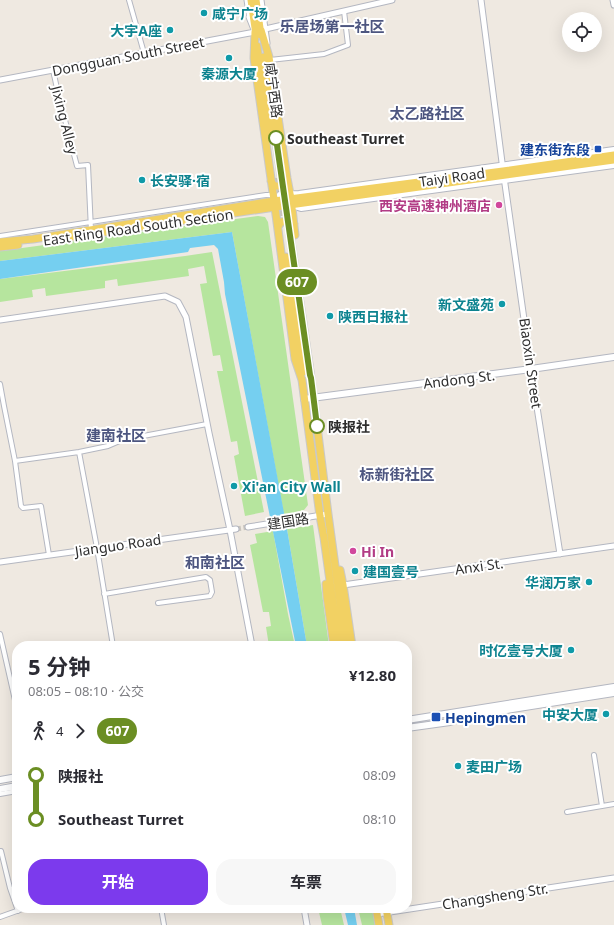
<!DOCTYPE html>
<html lang="zh">
<head>
<meta charset="utf-8">
<style>
  body { margin:0; font-family:"Noto Sans","Noto Sans SC",sans-serif; background:#f7f7f7; color:#2b2b33; height:100vh; display:flex; flex-direction:column; font-size:15px; white-space:nowrap }
  * { box-sizing:border-box; margin:0 }
  p { font-size:13px; color:#7c7c81 }
  .icon { flex:none; width:22px; height:22px; fill:none; stroke:currentColor; stroke-width:2; stroke-linecap:round; stroke-linejoin:round }
  .map { position:relative; flex:1; overflow:hidden }
  .sheet { position:absolute; left:12px; top:641px; width:400px; height:272px; display:flex; flex-direction:column; background:#fff; border-radius:16px; box-shadow:0 4px 16px #0002 }
  .sheet>* { flex:none }
  .badge { padding:0 8px; border-radius:13px; font-size:14px; line-height:26px }
  .buttons { position:absolute; left:562px; top:12px; display:grid; gap:8px }
  .buttons a { display:grid; place-items:center; width:40px; height:40px; border-radius:50%; background:#fff; box-shadow:0 4px 16px #0002; font-size:20px }
  .map>.badge { position:absolute; translate:-50% -50%; box-shadow:0 0 0 2px #fff }
  .legs { display:flex; align-items:center; gap:6px; height:44px; padding:0 16px; font-size:13px }
  .legs p { margin-inline-start:auto }
  .summary { display:flex; align-items:center; justify-content:space-between; height:68px; padding:0 16px }
  h1 { font-size:22px; font-weight:700; line-height:30px }
  .button { display:flex; gap:8px; margin-top:auto; padding:8px 16px }
  .button a { flex:1; height:46px; border-radius:16px; background:#7c3aed; color:#fff; font-size:16px; font-weight:700; line-height:46px; text-align:center }
  .button a+a { background:#f7f7f7; color:#2b2b33 }
  ul { padding:0 16px; list-style:none }
  li { display:flex; align-items:center; gap:14px; height:44px; font-size:15px }
  li i { display:grid; place-items:center; width:6px; height:100%; margin:0 5px; background:currentColor }
  li i::after { content:''; width:10px; height:10px; margin:-5px; border:3px solid; border-radius:50%; background:#fff }
  li p { margin-inline-start:auto }
  li:first-child i { background:linear-gradient(#0000 50%,currentColor 0) }
  li:last-child i { background:linear-gradient(currentColor 50%,#0000 0) }
  .map>svg:first-child { display:block }
  .green { fill:#b6e59e }
  .water { fill:#75cff0 }
  .lines { fill:none; stroke-linecap:round; stroke-linejoin:round }
  .tertiary-tunnel { stroke:#c8c4bd; stroke-width:5; stroke-dasharray:5 2.5; stroke-linecap:butt }
  .primary-tunnel { stroke:#c8c4bd; stroke-width:7; stroke-dasharray:7 3.5; stroke-linecap:butt }
  .minor-casing { stroke:#b4b7c1; stroke-width:6 }
  .tertiary-casing { stroke:#b4b7c1; stroke-width:7 }
  .secondary-casing { stroke:#b4b7c1; stroke-width:8 }
  .primary-casing { stroke:#c9c9c9; stroke-width:9 }
  .minor { stroke:#fff; stroke-width:4 }
  .tertiary { stroke:#fff; stroke-width:5 }
  .secondary { stroke:#fff; stroke-width:6 }
  .primary { stroke:#f2d163; stroke-width:7 }
  .line-1-casing { stroke:#fff; stroke-width:9 }
  .line-1 { stroke:#6b8e23; stroke-width:6 }
  .culture-dot { fill:#0f9aa8; stroke:#fff; stroke-width:1.5 }
  .stop-1-dot { fill:#fff; stroke:#6b8e23; stroke-width:2 }
  .transit-dot { fill:#1a4fb4; stroke:#fff; stroke-width:1.5 }
  .hotel-dot { fill:#d1479c; stroke:#fff; stroke-width:1.5 }
  .labels { text-anchor:middle; dominant-baseline:central; stroke-width:4; stroke-linejoin:round; paint-order:stroke }
  .culture-label { font-size:14px; font-weight:bold; fill:#0d838f; stroke:#fff; text-anchor:start }
  .street-label { font-size:14px; fill:#2e2e2e; stroke:#fff }
  .stop-label { font-size:14px; font-weight:bold; fill:#2e2e2e; stroke:#fff; text-anchor:start }
  .transit-label { font-size:14px; font-weight:bold; fill:#164399; stroke:#fff; text-anchor:end }
  .hotel-label { font-size:14px; font-weight:bold; fill:#b23c85; stroke:#fff; text-anchor:end }
  .neighbourhood-label { font-size:15px; font-weight:bold; fill:#4d5680; stroke:#fff }
</style>
</head>
<body>
<div class="map">
<svg width="614" height="925" viewBox="0 0 614 925">
  <rect width="100%" height="100%" fill="#efe9e1"/>
  <path class="green" d="M258 216 265 217 268 222 308 505 304 510 284 515 232 232 0 261V251Z
    M212 252 264 512 245 516 234 456 239 454 237 441 231 442 217 371H223L220 355 213 356 200 284 207 283 204 266 188 269 189 276 118 286 117 279 105 281V288L46 296 45 288 32 290 33 297 0 302V279L185 256Z
    M313 525 329 646H307L287 529Z
    M273 531 288 614 295 646H269L266 627 271 626 269 612H263L250 545 257 543 255 534Z
    M318 908H340L344 925H322Z
    M358 908H372L375 925H362Z"/>
  <path class="water" d="M232 232 287 529 307 646H296L225 294 224 282 218 249 214 245 190 248 188 252 0 279V261Z
    M344 908H354L357 925H348Z"/>
  <g class="lines">
    <path class="tertiary-tunnel" d="M236 529 248 527"/>
    <path class="primary-tunnel" d="M282 177 289 226
      M275 178 282 229"/>
    <defs>
      <path id="minor" d="M129 0 144 53
        M270 60 324 54 348 45 344 11
        M53 70 58 93 77 166 88 165 91 230
        M0 236 266 195H274
        M0 384 4 406 15 461 21 506 23 508 41 506 49 555
        M79 452 97 548 113 646
        M15 461 79 452 108 446 122 440 207 424
        M104 594 206 577 210 580 212 592 210 596 158 603
        M0 634 17 709
        M594 755 602 806
        M0 794 17 791
        M567 812 614 804
        M1 851 10 888 18 911
        M161 908 164 925
        M0 917 25 908"/>
      <path id="tertiary" d="M247 0 250 19
        M261 0 267 43
        M481 0 503 170
        M613 0 614 5
        M263 13 261 30 392 0
        M0 80 255 32 249 17
        M504 177 531 369 560 554
        M0 320 165 296 178 302 186 317 209 433 230 530 252 646
        M248 527 328 514
        M0 562 236 529
        M343 585 614 546
        M304 908 307 925
        M377 914 614 878"/>
      <path id="secondary" d="M280 195 299 194 614 150
        M291 205 301 208 614 165
        M304 399 531 369 614 357
        M407 720 614 687
        M407 728 450 722 469 716 614 693
        M0 780 17 777
        M0 789 17 786"/>
      <path id="primary" d="M251 0 256 35
        M256 0 261 35
        M261 30 269 57 287 178 291 199 295 235
        M255 32 254 58 275 207 295 359 302 380 320 516 324 538 339 646
        M257 46 269 133
        M264 57 281 175
        M271 181 274 186H282L286 182 287 178
        M278 227 281 222 289 221 294 224
        M289 228 311 378 328 514 346 646
        M72 237 275 207 614 160
        M0 242 33 239 274 201 503 171 614 155
        M0 247 18 245
        M286 257 303 372
        M340 570 343 585 352 646
        M326 584 327 597 334 646
        M376 908 379 925
        M386 908 389 925"/>
    </defs>
    <use href="#minor" class="minor-casing"/>
    <use href="#tertiary" class="tertiary-casing"/>
    <use href="#secondary" class="secondary-casing"/>
    <use href="#primary" class="primary-casing"/>
    <use href="#minor" class="minor"/>
    <use href="#tertiary" class="tertiary"/>
    <use href="#secondary" class="secondary"/>
    <use href="#primary" class="primary"/>
  </g>
  <g class="lines">
    <defs>
      <path id="line-1" d="M276 138 310 375 311 378 317 426"/>
    </defs>
    <use href="#line-1" class="line-1-casing"/>
    <use href="#line-1" class="line-1"/>
  </g>
  <g class="culture-dot">
    <circle cx="204" cy="13" r="4"/>
    <circle cx="170" cy="30" r="4"/>
    <circle cx="229" cy="58" r="4"/>
    <circle cx="142" cy="180" r="4"/>
    <circle cx="502" cy="304" r="4"/>
    <circle cx="330" cy="316" r="4"/>
    <circle cx="234" cy="486" r="4"/>
    <circle cx="355" cy="571" r="4"/>
    <circle cx="589" cy="582" r="4"/>
    <circle cx="571" cy="650" r="4"/>
    <circle cx="606" cy="714" r="4"/>
    <circle cx="458" cy="766" r="4"/>
  </g>
  <g class="stop-1-dot">
    <circle cx="276" cy="138" r="7"/>
    <circle cx="317" cy="426" r="7"/>
  </g>
  <g class="transit-dot">
    <rect x="594" y="145" width="8" height="8" rx="2"/>
    <rect x="431" y="712" width="10" height="10" rx="2"/>
  </g>
  <g class="hotel-dot">
    <circle cx="499" cy="205" r="4"/>
    <circle cx="353" cy="551" r="4"/>
  </g>
  <g class="labels">
    <g class="culture-label">
      <text x="212" y="13">咸宁广场</text>
      <text x="162" y="30" text-anchor="end">大宇A座</text>
      <text x="229" y="73" text-anchor="middle">秦源大厦</text>
      <text x="150" y="180">长安驿·宿</text>
      <text x="494" y="304" text-anchor="end">新文盛苑</text>
      <text x="338" y="316">陕西日报社</text>
      <text x="242" y="486">Xi'an City Wall</text>
      <text x="363" y="571">建国壹号</text>
      <text x="581" y="582" text-anchor="end">华润万家</text>
      <text x="563" y="650" text-anchor="end">时亿壹号大厦</text>
      <text x="598" y="714" text-anchor="end">中安大厦</text>
      <text x="466" y="766">麦田广场</text>
    </g>
    <g class="street-label">
      <text transform="translate(128 56) rotate(-11)">Dongguan South Street</text>
      <text transform="translate(274 90) rotate(82)">咸宁西路</text>
      <text transform="translate(65 120) rotate(76)">Jixing Alley</text>
      <text transform="translate(452 177) rotate(-8)">Taiyi Road</text>
      <text transform="translate(138 227) rotate(-8)">East Ring Road South Section</text>
      <text transform="translate(531 363) rotate(82)">Biaoxin Street</text>
      <text transform="translate(459 379) rotate(-7)">Andong St.</text>
      <text transform="translate(288 521) rotate(-9)">建国路</text>
      <text transform="translate(118 545) rotate(-8)">Jianguo Road</text>
      <text transform="translate(479 566) rotate(-8)">Anxi St.</text>
      <text transform="translate(495 896) rotate(-9)">Changsheng Str.</text>
    </g>
    <g class="stop-label">
      <text x="287" y="138">Southeast Turret</text>
      <text x="328" y="426">陕报社</text>
    </g>
    <g class="transit-label">
      <text x="590" y="149">建东街东段</text>
      <text x="445" y="717" text-anchor="start">Hepingmen</text>
    </g>
    <g class="hotel-label">
      <text x="491" y="205">西安高速神州酒店</text>
      <text x="361" y="551" text-anchor="start">Hi In</text>
    </g>
    <g class="neighbourhood-label">
      <text x="332" y="26">乐居场第一社区</text>
      <text x="427" y="113">太乙路社区</text>
      <text x="116" y="435">建南社区</text>
      <text x="397" y="474">标新街社区</text>
      <text x="215" y="562">和南社区</text>
    </g>
  </g>
</svg>
<div class="buttons">
<a><svg class="icon" aria-label="locate" viewBox="0 0 24 24"><circle cx="12" cy="12" r="6"/><path d="M12 2v4M12 18v4M2 12h4M18 12h4"/></svg></a>
</div>
<b class="badge" style="left:297px;top:282px;background:#6b8e23;color:#fff">607</b>
<section class="sheet">
<div class="summary"><div><h1>5 分钟</h1><p>08:05 – 08:10 · 公交</p></div><b>¥12.80</b></div>
<div class="legs"><svg class="icon" aria-label="walk" viewBox="0 0 24 24"><circle cx="13" cy="4" r="2"/><path d="M13 8l-2 6 4 7M11 14l-3 7M7 12l3-4h3l4 4"/></svg>4<svg class="icon" aria-label="forward" viewBox="0 0 24 24"><path d="M9 5l7 7-7 7"/></svg><b class="badge" style="background:#6b8e23;color:#fff">607</b></div>
<ul>
<li><i style="color:#6b8e23"></i><b>陕报社</b><p>08:09</p></li>
<li><i style="color:#6b8e23"></i><b>Southeast Turret</b><p>08:10</p></li>
</ul>
<div class="button"><a>开始</a><a>车票</a></div>
</section>
</div>
</body>
</html>
